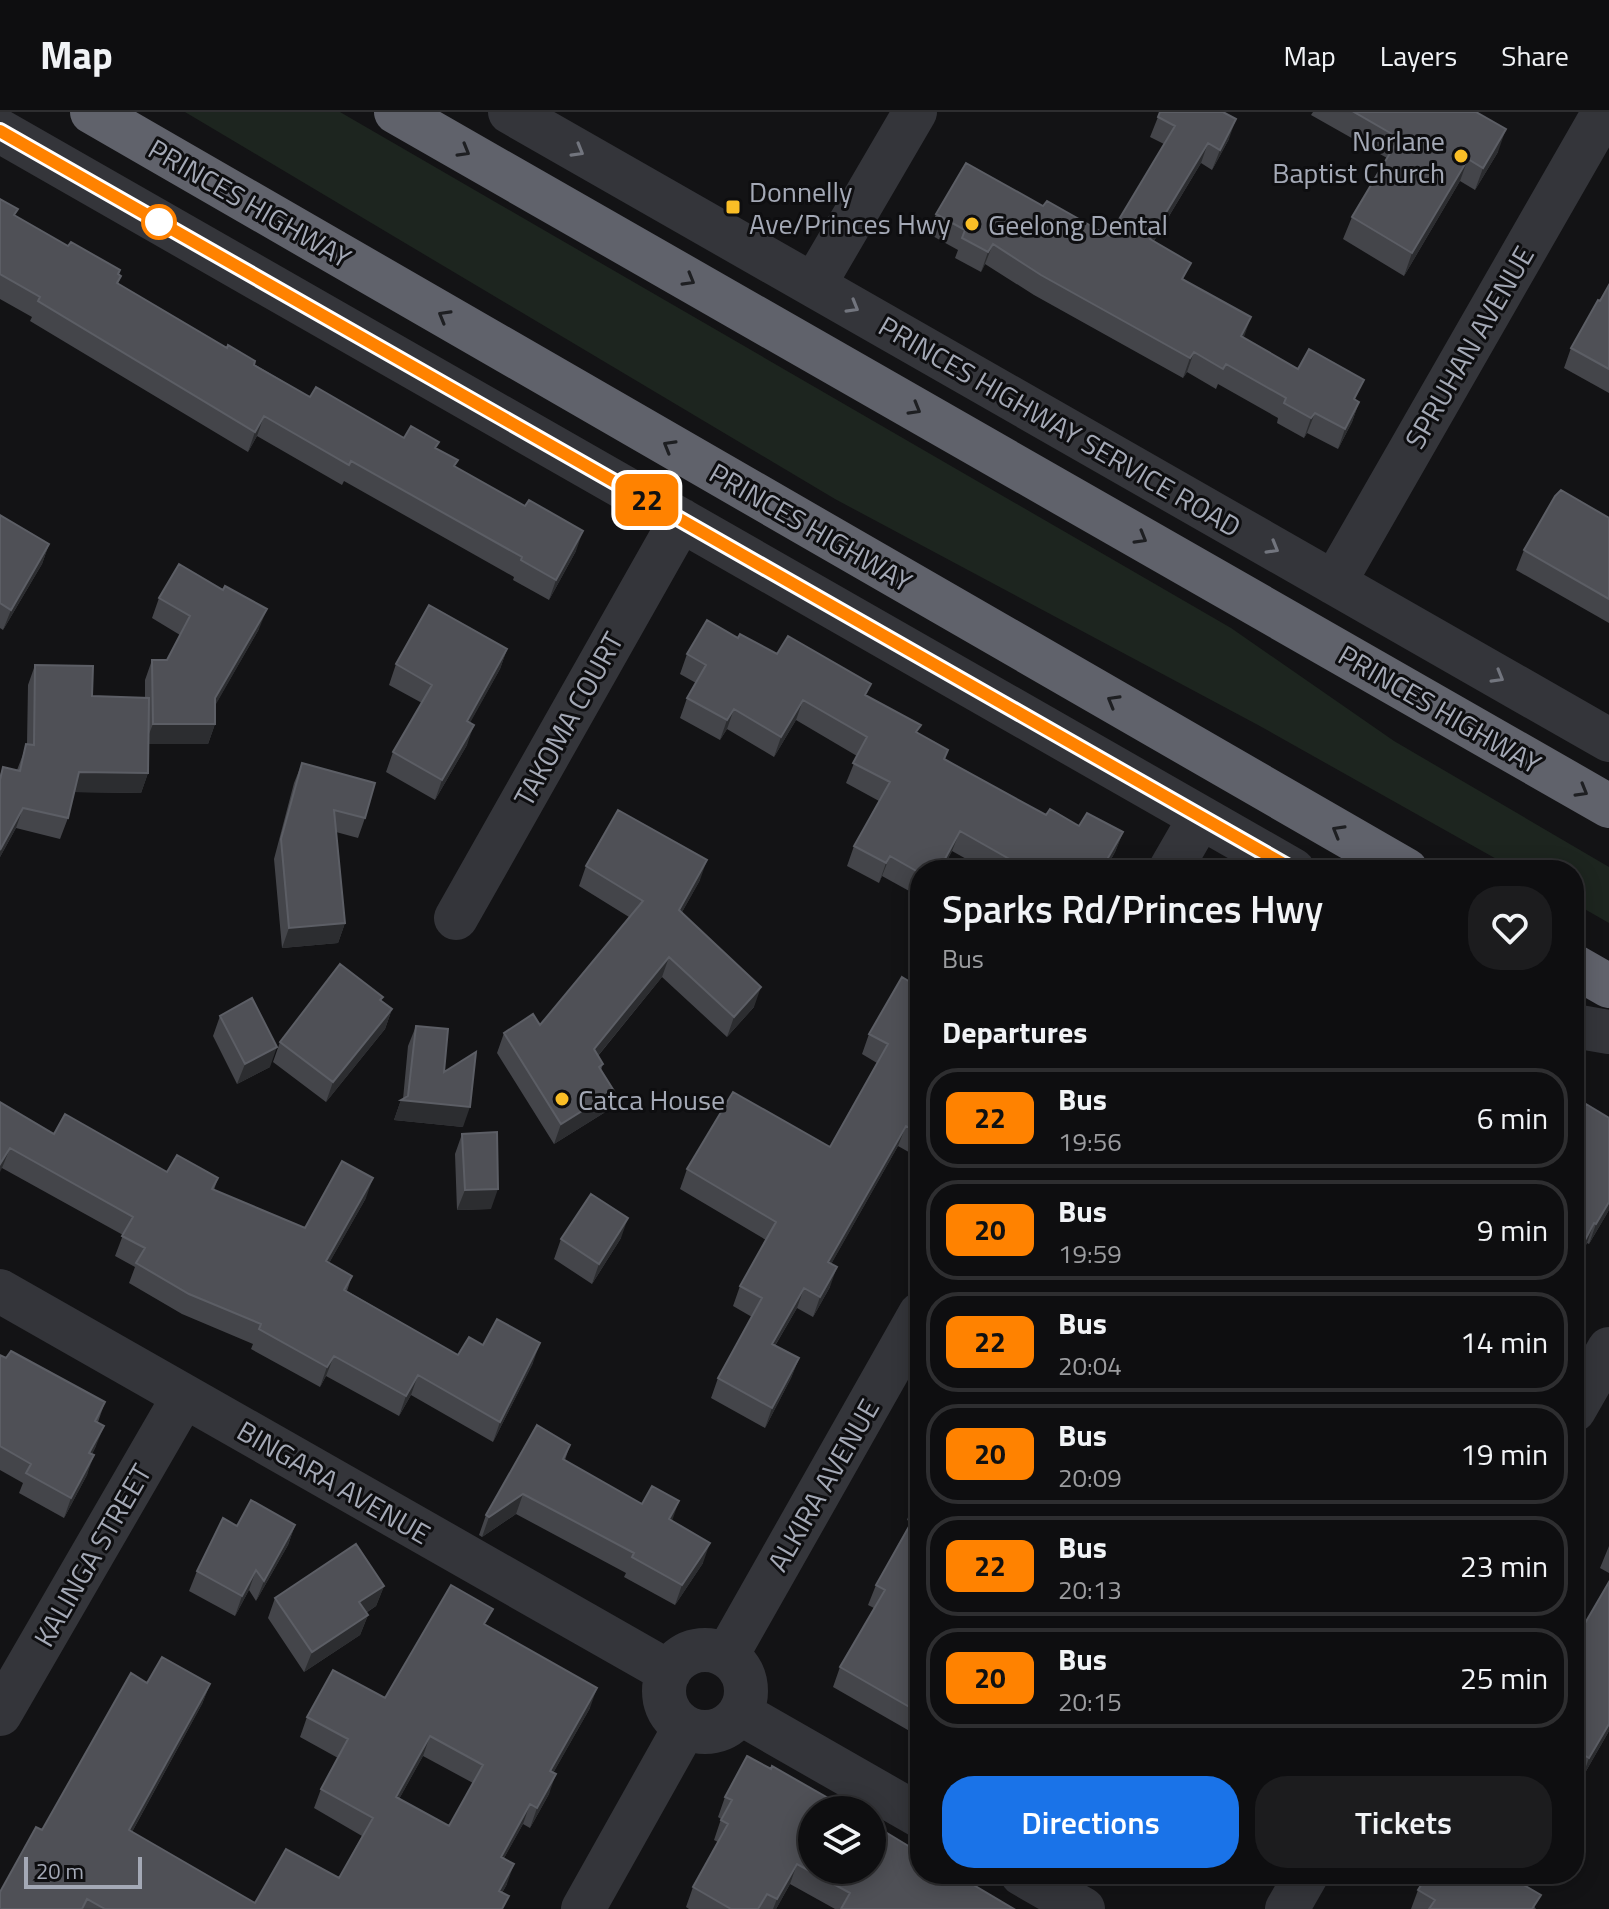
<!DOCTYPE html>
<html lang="en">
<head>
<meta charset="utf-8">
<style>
  body { margin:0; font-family:"Titillium Web",sans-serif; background:#1c1c1e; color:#f1f3f6; height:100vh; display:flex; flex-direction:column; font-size:30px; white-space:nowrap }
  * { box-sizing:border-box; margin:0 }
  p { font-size:26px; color:#9b9c9f }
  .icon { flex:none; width:44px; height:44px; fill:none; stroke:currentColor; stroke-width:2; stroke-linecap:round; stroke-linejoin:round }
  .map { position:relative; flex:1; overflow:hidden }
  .drawer { position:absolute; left:910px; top:748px; width:674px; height:1024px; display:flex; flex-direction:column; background:#0e0e10; border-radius:32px; box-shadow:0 4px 20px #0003,0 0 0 2px #2e2e30 }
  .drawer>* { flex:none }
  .badge { padding:0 16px; border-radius:12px; font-size:28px; line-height:52px }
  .tools { position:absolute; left:798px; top:1684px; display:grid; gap:16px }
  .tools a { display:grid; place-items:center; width:88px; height:88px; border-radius:50%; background:#0e0e10; box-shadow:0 4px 20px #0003,0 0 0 2px #2e2e30; font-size:40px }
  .scale { position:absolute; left:24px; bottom:20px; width:118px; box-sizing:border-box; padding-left:8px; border:4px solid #a4a9b6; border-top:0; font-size:22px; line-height:28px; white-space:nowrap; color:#a4a9b6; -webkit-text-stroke:6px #0e0e10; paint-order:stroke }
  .map>.badge { position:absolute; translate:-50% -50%; box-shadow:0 0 0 4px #fff }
  h2 { padding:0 32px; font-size:30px; line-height:72px }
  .round { display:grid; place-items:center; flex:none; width:84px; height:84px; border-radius:32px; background:#1c1c1e }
  .summary { display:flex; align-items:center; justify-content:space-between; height:136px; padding:0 32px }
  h1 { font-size:38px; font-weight:600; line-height:60px }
  .primary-button { display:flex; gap:16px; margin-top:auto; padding:16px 32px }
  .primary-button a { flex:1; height:92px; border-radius:32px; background:#1a73e8; color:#fff; font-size:32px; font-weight:600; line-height:92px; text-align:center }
  .primary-button a+a { background:#1c1c1e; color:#f1f3f6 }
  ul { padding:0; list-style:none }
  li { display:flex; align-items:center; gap:24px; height:100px; margin:0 16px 12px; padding:0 16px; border:4px solid #2e2e30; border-radius:32px }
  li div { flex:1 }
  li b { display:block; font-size:30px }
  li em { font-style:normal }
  li .badge { min-width:88px; font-weight:700; text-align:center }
  header { display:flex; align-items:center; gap:48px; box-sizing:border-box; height:112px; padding:0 40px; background:#0e0e10; border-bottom:2px solid #2e2e30 }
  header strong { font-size:38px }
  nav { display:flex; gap:44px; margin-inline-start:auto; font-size:28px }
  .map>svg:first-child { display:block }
  .green { fill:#1d251f }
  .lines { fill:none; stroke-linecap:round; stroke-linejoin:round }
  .minor { stroke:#34353a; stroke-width:44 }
  .highway { stroke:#60626b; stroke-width:44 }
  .wall { fill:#44454a; fill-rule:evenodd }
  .shaded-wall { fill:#2c2d30 }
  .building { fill:#4f5056; stroke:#5c5e65; stroke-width:2; fill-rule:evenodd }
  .oneway { stroke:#1e1f22 }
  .oneway2 { stroke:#72757e }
  .line-casing { stroke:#fff; stroke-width:18 }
  .line { stroke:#ff8200; stroke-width:12 }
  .poi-dot { fill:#fabe26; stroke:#0e0e10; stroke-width:3 }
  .stop-dot { fill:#fff; stroke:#ff8200; stroke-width:4 }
  .labels { text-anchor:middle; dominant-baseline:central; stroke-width:6; stroke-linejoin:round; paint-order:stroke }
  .poi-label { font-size:28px; fill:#a4a9b6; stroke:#0e0e10; text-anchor:start }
  .street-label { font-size:28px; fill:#a4a9b6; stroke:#0e0e10 }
</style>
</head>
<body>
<header>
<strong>Map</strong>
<nav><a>Map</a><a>Layers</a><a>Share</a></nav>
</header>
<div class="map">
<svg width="1609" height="1797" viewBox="0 0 1609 1797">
  <rect width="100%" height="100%" fill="#131315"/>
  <path class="green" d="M185 0H340L1231 516 1394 629 1609 755V811L1574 791V758H1516L1258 613 835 387Z"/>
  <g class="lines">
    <path class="minor" d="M510 0 1609 628
      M0 19 1293 758
      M814 173 915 0
      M1334 471 1604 0
      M1170 758 1200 706
      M456 806 681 408
      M1574 914 1609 920
      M0 1179 669 1560
      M1574 1298 1609 1237
      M664 1579a41 41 0 1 1 82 0a41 41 0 1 1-82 0Z
      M727 1543 920 1202
      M740 1601 920 1704
      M0 1602 184 1284
      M1022 1762 1083 1797
      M583 1797 685 1615
      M1287 1797 1307 1762"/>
    <path class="highway" d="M92 0 1406 758
      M396 0 1609 694
      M1574 854 1609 874"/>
  </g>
  <path class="wall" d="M1313 0H1476L1498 40 1475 78 1460 69 1404 164 1343 127 1352 105 1387 46 1311 3Z
    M1158 5 1229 27 1212 58 1201 51 1154 129 1185 168 1243 226 1359 290 1352 310 1338 337 1307 321 1304 326 1277 311 1278 306 1218 272 1216 277 1187 260 1183 266 1034 183 985 152 981 160 955 146 958 138 929 122 936 102 1043 94 1109 124 1164 32 1150 25Z
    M0 87 15 104 68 134 120 158 119 162 121 164 118 172 310 285 404 326 436 336 455 354 576 439 549 488 513 468 514 465 344 369 342 373 257 324 248 340 30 209 32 205 0 187Z
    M1609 173V281L1564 256 1571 236Z
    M0 403 49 432 42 452 3 518 0 516Z
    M1609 406V511L1516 458 1524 438Z
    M159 486 259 517 215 593V612L208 632H149L148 661 141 681 74 680 68 706 60 727 16 716 0 745V663L3 655 17 658 27 632 28 573 35 553 92 584 145 586V568L152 548H167L180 523 152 506Z
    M738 526 867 584 918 621 945 647 1046 703 1079 714 1123 720 1115 740 1105 758H986L952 739 942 758H920V785L882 764 879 771 847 754 854 734 879 689 846 671 857 644 796 608 774 645 727 617 720 628 680 606 687 586 696 571 680 562 687 542Z
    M507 537 500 557 470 610 467 633 435 688 386 660 393 640 422 591 389 573 396 552Z
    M302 651 365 706 358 726 336 720 345 811 338 831 282 836 274 747 294 671Z
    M586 754 700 768 682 800 754 895 727 925 662 865 598 944 603 952 601 958 607 999 554 1032 497 941 504 921 540 913 629 805 579 774Z
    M920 876V1033L914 1043 898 1034 831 1152 830 1175 813 1205 797 1196 775 1234 799 1246 791 1266 765 1316 711 1286 718 1266 752 1205 733 1194 740 1174 766 1128 680 1077 687 1057 830 1035 877 951 862 942 869 922Z
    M383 885 381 888 392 897 385 917 326 990 273 950 280 930Z
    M220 904 270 955 237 972 213 924Z
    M416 914 444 960 463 1015 394 1008 401 988 403 987 408 934Z
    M0 990 54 1022 167 1060 218 1066 214 1078 305 1116 366 1086 329 1151 352 1164 347 1179 458 1243 483 1233 533 1251 493 1330 411 1283 399 1304 326 1264 320 1275 251 1237 253 1232 182 1202 129 1171 135 1155 115 1144 123 1123 2 1056Z
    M1574 998 1581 1001 1609 1006V1098L1589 1132 1587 1131 1574 1156Z
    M462 1022 491 1097 457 1098 455 1042Z
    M621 1126 592 1172 554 1147 561 1127Z
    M0 1243 105 1290 98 1310 96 1334 92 1342 87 1363 64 1406 19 1381 23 1371 0 1358Z
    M570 1333 565 1348 672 1409 703 1451 675 1493 624 1465 626 1461 516 1402 482 1425 479 1423 486 1403Z
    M920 1377V1625L833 1575 840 1555 874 1496 868 1493 876 1473 911 1410 907 1408 914 1388Z
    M295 1413 288 1433 256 1489 249 1478 235 1504 189 1479 197 1459 237 1414Z
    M1609 1434V1461L1600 1456Z
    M1609 1470V1619L1582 1666 1575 1662 1574 1664V1530Z
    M384 1474 376 1494 366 1501 368 1503 360 1523 304 1560 268 1506 275 1486Z
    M487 1514 590 1596 553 1661 549 1682 530 1716 523 1712 504 1746 507 1772 502 1781V1797H0L42 1718 147 1571 210 1572 202 1592 132 1720 255 1791 339 1766 362 1724 314 1696 321 1677 338 1646 300 1625 307 1605 385 1586ZM423 1644 473 1671 449 1714 399 1687Z
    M725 1685 1014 1797H835L790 1772 776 1797H689L686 1795 693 1775 718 1730 714 1728 721 1707 718 1705Z
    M1428 1762H1516L1513 1767 1536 1797H1411L1418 1778Z"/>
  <path class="shaded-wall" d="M1236 7 1229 27 1212 58 1220 38Z
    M1506 17 1498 40 1475 78 1483 56Z
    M1208 31 1201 51 1143 147 1150 127Z
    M1468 47 1460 69 1404 164 1412 141Z
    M993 132 985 152 981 160 988 140Z
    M1251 205 1244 225 1233 245 1241 224Z
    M1194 240 1187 260 1183 266 1190 246Z
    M1359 290 1352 310 1338 337 1345 317Z
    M1315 301 1307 321 1304 326 1311 306Z
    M264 304 257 324 248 340 255 320Z
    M583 419 576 439 549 488 556 468Z
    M49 432 42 452 3 518 11 498Z
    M267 497 259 517 208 606 215 586Z
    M507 537 500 557 460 629 467 609Z
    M803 588 796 608 774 645 781 625Z
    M734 597 727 617 720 628 727 608Z
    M153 612H215L208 632H145Z
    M474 613 467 633 435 688 442 668Z
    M79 660 148 661 141 681 71 680Z
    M23 696 16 716 0 745V738Z
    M960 719 952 739 942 758H939Z
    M1123 720 1115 740 1105 758H1101Z
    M890 744 882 764 879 771 886 751Z
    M707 748 700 768 672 818 679 798Z
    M345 811 338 831 282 836 289 816Z
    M669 845 662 865 587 957 594 937Z
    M761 875 754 895 727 925 734 905Z
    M392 897 385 917 326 990 333 970Z
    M277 935 270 955 237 972 245 952Z
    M614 979 607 999 554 1032 561 1012Z
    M401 988 470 995 463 1015 394 1008Z
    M906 1014 898 1034 821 1170 828 1150Z
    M10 1036 2 1056 0 1060V1052Z
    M373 1066 366 1086 319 1169 326 1149Z
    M498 1077 491 1097 457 1098 465 1078Z
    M1609 1090V1098L1589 1132 1596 1112Z
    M628 1106 621 1126 592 1172 599 1152Z
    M1594 1111 1587 1131 1574 1156V1149Z
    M837 1155 830 1175 813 1205 820 1185Z
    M804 1176 797 1196 764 1252 772 1232Z
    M540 1231 533 1251 493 1330 500 1310Z
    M334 1244 326 1264 320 1275 327 1255Z
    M799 1246 791 1266 765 1316 772 1296Z
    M418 1263 411 1283 399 1304 406 1284Z
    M104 1314 96 1334 82 1361 89 1341Z
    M94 1343 87 1363 64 1406 71 1386Z
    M523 1382 516 1402 482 1425 489 1405Z
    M679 1389 672 1409 669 1407Z
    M295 1413 288 1433 256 1489 264 1469Z
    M710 1431 703 1451 675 1493 682 1473Z
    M256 1458 249 1478 235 1504 242 1484Z
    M384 1474 376 1494 352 1510 359 1490Z
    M368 1503 360 1523 304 1560 312 1540Z
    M210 1572 202 1592 122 1738 129 1718Z
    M597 1576 590 1596 543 1679 550 1659Z
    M1609 1612V1619L1582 1666 1589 1646Z
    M430 1624 423 1644 389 1705 396 1685Z
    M1582 1642 1575 1662 1574 1664V1656Z
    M556 1662 549 1682 530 1716 537 1696Z
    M530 1692 523 1712 494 1764 501 1745Z
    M514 1752 507 1772 493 1797 499 1779Z
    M797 1752 790 1772 776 1797H773L777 1787Z"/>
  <path class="building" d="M1160 0H1223L1236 7 1220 38 1208 31 1150 127 1191 151 1182 167 1251 205 1241 224 1298 257 1309 237 1364 268 1354 287 1359 290 1345 317 1315 301 1311 306 1284 291 1286 286 1226 252 1223 257 1194 240 1190 246 1041 163 993 132 988 140 962 126 965 118 936 102 966 51 1043 94 1047 89 1109 124 1175 14 1158 5Z
    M1354 0H1476L1506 17 1483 56 1468 47 1412 141 1352 105 1399 26Z
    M0 87 18 97 14 103 68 134 71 130 120 158 118 162 121 164 117 171 227 236 228 233 255 249 254 253 310 285 316 275 404 326 411 314 439 330 435 336 458 348 454 354 525 394 529 388 583 419 556 468 521 448 522 445 351 349 349 353 264 304 255 320 38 189 40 185 0 162Z
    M1609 173V257L1571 236 1598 188 1600 189Z
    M1561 378 1609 406V487L1524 438 1555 384Z
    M0 403 49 432 11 498 0 491Z
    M179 452 223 478 225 474 267 497 215 586V612H153L152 548H167L190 504 159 486Z
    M429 493 507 537 467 609 474 613 442 668 393 640 432 573 396 552Z
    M707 508 738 526 740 522 777 542 788 524 871 572 865 583 921 613 916 620 948 638 944 647 1046 703 1050 697 1079 714 1087 701 1123 720 1101 758H1017L1020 753 960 719 939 758H920V761L890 744 886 751 854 734 890 670 853 651 867 625 803 588 781 625 734 597 727 608 687 586 706 553 687 542Z
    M35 553 93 554 92 584 149 586 148 661 79 660 68 706 23 696 0 738V668L3 655 20 659 26 632 34 633Z
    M302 651 375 671 365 706 334 698 345 811 289 816 281 727Z
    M618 698 707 748 679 798 761 875 734 905 669 845 594 937 603 952 599 955 614 979 561 1012 504 921 533 902 540 913 643 789 586 754Z
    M340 852 383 885 380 888 392 897 333 970 280 930Z
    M902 865 920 876V1022L906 1014 828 1150 837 1155 820 1185 804 1176 772 1232 799 1246 772 1296 718 1266 762 1186 740 1174 776 1110 687 1057 733 980 830 1035 888 932 869 922Z
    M252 886 277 935 245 952 220 904Z
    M416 914 448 917 444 960 476 940 470 995 401 988 408 984Z
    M0 990 54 1022 65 1002 167 1060 177 1043 218 1066 212 1077 305 1116 342 1049 373 1066 326 1149 352 1164 344 1178 458 1243 469 1225 483 1233 497 1207 540 1231 500 1310 418 1263 406 1284 334 1244 327 1255 259 1217 261 1212 189 1182 136 1151 145 1136 122 1124 133 1105 10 1036 0 1052Z
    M1586 992 1609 1006V1090L1596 1112 1594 1111 1574 1149V998L1581 1001Z
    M497 1020 498 1077 465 1078 462 1022Z
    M591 1082 628 1106 599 1152 561 1127Z
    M11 1239 105 1290 95 1309 104 1314 89 1341 94 1343 71 1386 26 1361 31 1352 0 1334V1243L6 1246Z
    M537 1313 570 1333 563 1347 642 1392 652 1374 679 1389 669 1407 710 1431 682 1473 632 1445 634 1441 523 1382 489 1405 486 1403Z
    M920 1377V1391L914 1388Z
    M251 1388 295 1413 264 1469 256 1458 242 1484 197 1459 223 1406 237 1414Z
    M920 1395V1601L840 1555 885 1478 876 1473Z
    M356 1432 384 1474 359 1490 368 1503 312 1540 275 1486Z
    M1609 1470V1612L1589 1646 1582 1642 1574 1656V1530Z
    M451 1473 493 1497 484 1512 597 1576 550 1659 556 1662 537 1696 530 1692 501 1745 514 1752 499 1779 509 1784 502 1797H105L87 1787 82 1797H0V1780L36 1715 42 1718 131 1561 147 1571 162 1545 210 1572 129 1718 255 1791 286 1737 339 1766 373 1706 321 1677 348 1627 307 1605 333 1558 385 1586ZM430 1624 483 1653 449 1714 396 1685Z
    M747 1644 771 1657 772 1654 849 1698H812V1758H872V1712L920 1741V1762H955L1014 1797H841L850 1781 797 1752 777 1787 767 1782 758 1797H731L693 1775 728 1712 721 1708 732 1688 725 1685Z
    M1428 1762H1512L1510 1765 1541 1783 1532 1797H1429L1435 1788 1418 1778Z"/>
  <defs><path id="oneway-chevron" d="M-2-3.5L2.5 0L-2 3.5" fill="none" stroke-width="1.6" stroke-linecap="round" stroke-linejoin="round" transform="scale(2)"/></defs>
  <g class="oneway">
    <use href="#oneway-chevron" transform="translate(464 39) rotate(30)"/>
    <use href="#oneway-chevron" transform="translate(689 168) rotate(30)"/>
    <use href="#oneway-chevron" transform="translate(444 204) rotate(-150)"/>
    <use href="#oneway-chevron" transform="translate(915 297) rotate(30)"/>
    <use href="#oneway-chevron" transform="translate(669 334) rotate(-150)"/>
    <use href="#oneway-chevron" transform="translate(1141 426) rotate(30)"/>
    <use href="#oneway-chevron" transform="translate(1113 589) rotate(-150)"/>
    <use href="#oneway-chevron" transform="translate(1582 679) rotate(30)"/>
    <use href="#oneway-chevron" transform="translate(1338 719) rotate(-150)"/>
  </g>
  <g class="oneway2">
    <use href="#oneway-chevron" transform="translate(578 39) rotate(30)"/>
    <use href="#oneway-chevron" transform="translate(853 195) rotate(30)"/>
    <use href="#oneway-chevron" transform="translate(1273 436) rotate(30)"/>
    <use href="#oneway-chevron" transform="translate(1498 565) rotate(30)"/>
  </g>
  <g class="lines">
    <defs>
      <path id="line" d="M0 19 1294 758"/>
    </defs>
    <use href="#line" class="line-casing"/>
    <use href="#line" class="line"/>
  </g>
  <g class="poi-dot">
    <circle cx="1461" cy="44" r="8"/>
    <rect x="725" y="87" width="16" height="16" rx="4"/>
    <circle cx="972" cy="112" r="8"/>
    <circle cx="562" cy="987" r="8"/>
  </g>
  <circle class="stop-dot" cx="159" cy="110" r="16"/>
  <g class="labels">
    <g class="poi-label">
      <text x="1445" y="28" text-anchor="end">Norlane<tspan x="1445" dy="32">Baptist Church</tspan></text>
      <text x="749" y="79">Donnelly<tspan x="749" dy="32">Ave/Princes Hwy</tspan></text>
      <text x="988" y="112">Geelong Dental</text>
      <text x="578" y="987">Catca House</text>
    </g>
    <g class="street-label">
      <text transform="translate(250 91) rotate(30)">PRINCES HIGHWAY</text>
      <text transform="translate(1469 235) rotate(-60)">SPRUHAN AVENUE</text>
      <text transform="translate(1060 314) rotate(30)">PRINCES HIGHWAY SERVICE ROAD</text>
      <text transform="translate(811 415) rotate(30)">PRINCES HIGHWAY</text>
      <text transform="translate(1440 597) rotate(30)">PRINCES HIGHWAY</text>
      <text transform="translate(568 607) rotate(-61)">TAKOMA COURT</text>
      <text transform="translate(334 1370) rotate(30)">BINGARA AVENUE</text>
      <text transform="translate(823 1373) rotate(-60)">ALKIRA AVENUE</text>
      <text transform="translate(92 1443) rotate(-60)">KALINGA STREET</text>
    </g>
  </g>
</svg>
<div class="tools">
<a><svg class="icon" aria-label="layers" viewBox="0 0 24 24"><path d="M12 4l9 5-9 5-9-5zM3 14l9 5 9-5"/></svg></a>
</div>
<div class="scale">20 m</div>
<b class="badge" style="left:647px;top:388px;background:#ff8200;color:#111">22</b>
<section class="drawer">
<div class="summary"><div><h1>Sparks Rd/Princes Hwy</h1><p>Bus</p></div><a class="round"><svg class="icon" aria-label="heart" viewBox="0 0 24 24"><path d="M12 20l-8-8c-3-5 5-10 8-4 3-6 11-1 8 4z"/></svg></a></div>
<h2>Departures</h2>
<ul>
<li><span class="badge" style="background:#ff8200;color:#111">22</span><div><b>Bus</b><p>19:56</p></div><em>6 min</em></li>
<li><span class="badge" style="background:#ff8200;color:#111">20</span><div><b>Bus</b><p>19:59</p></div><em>9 min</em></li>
<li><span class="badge" style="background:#ff8200;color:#111">22</span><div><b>Bus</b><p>20:04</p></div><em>14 min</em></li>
<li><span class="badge" style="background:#ff8200;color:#111">20</span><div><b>Bus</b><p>20:09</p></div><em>19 min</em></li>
<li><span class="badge" style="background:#ff8200;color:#111">22</span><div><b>Bus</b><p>20:13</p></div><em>23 min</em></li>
<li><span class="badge" style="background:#ff8200;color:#111">20</span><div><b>Bus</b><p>20:15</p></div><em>25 min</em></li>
</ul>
<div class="primary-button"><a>Directions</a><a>Tickets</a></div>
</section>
</div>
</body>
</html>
